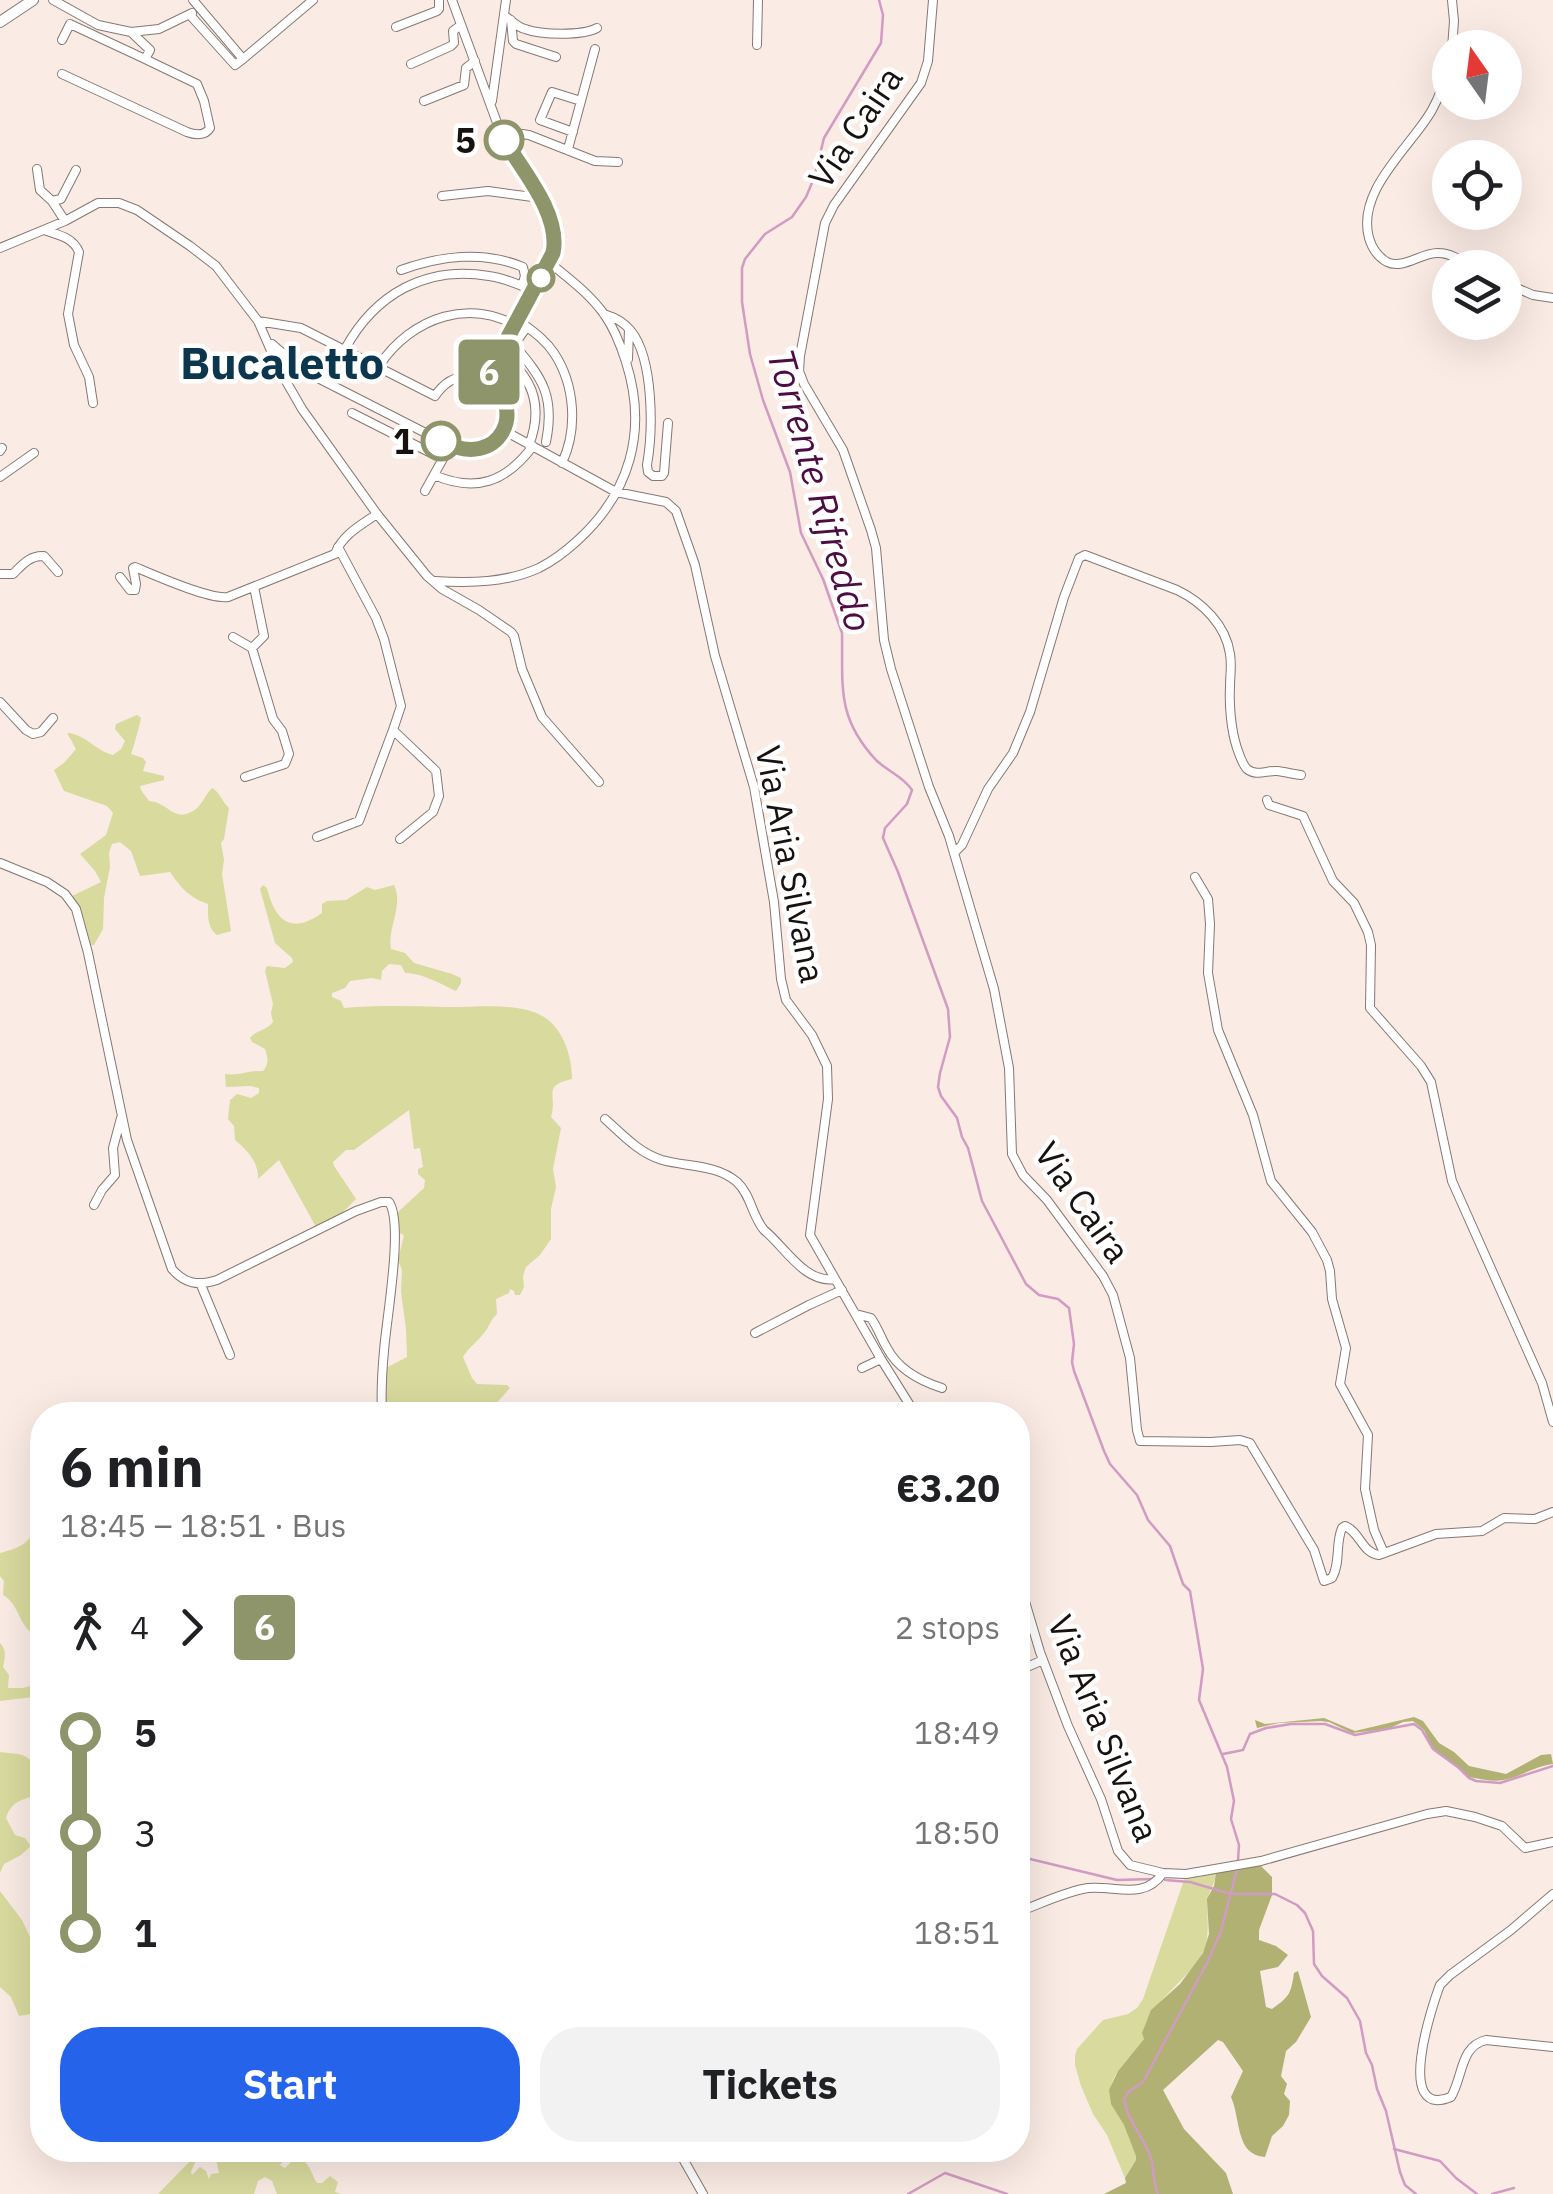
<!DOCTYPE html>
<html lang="en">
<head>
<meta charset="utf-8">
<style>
  body { margin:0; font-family:"IBM Plex Sans",sans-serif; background:#f2f2f2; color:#202124; height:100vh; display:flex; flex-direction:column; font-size:38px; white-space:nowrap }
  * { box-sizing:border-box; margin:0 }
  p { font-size:32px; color:#757577 }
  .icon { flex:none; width:55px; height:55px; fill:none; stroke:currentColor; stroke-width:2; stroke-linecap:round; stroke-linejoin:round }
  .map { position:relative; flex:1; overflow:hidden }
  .details { position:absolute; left:30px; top:1402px; width:1000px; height:760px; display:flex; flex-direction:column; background:#fff; border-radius:40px; box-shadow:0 10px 40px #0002 }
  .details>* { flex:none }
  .badge { padding:0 20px; border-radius:8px; font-size:35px; line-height:65px }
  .needle { width:65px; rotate:346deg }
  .controls { position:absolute; left:1432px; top:30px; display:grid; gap:20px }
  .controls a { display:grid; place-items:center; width:90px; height:90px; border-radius:50%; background:#fff; box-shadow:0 10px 40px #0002; font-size:50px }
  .map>.badge { position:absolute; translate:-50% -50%; box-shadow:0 0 0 5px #fff }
  .legs { display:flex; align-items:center; gap:15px; height:110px; padding:0 30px; font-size:32px }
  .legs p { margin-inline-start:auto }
  .overview { display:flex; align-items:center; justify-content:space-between; height:170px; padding:0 30px }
  h1 { font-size:55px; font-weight:800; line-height:75px }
  .primary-button { display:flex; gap:20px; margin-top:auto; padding:20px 30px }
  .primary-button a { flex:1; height:115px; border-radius:40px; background:#2563eb; color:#fff; font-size:40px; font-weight:800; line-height:115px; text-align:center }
  .primary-button a+a { background:#f2f2f2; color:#202124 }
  ul { padding:0 30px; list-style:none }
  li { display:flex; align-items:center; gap:35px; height:100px; font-size:38px }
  li i { display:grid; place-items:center; width:15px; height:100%; margin:0 12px; background:currentColor }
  li i::after { content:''; width:25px; height:25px; margin:-12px; border:8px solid; border-radius:50%; background:#fff }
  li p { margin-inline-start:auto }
  li:first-child i { background:linear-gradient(#0000 50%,currentColor 0) }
  li:last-child i { background:linear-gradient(currentColor 50%,#0000 0) }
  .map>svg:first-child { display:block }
  .green { fill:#d9da9e }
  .forest { fill:#b0b173 }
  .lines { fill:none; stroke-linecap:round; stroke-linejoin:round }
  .stream { stroke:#d19bc3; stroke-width:2.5 }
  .minor-casing { stroke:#867873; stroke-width:10 }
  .tertiary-casing { stroke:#867873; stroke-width:12 }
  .minor { stroke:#fff; stroke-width:8 }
  .tertiary { stroke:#fff; stroke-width:10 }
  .line-1-casing { stroke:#fff; stroke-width:22 }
  .line-1 { stroke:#8e956b; stroke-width:15 }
  .stop-1-dot { fill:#fff; stroke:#8e956b; stroke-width:5 }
  .labels { text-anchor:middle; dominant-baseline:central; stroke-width:9; stroke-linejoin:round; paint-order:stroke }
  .street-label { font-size:35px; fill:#17110f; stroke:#fff }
  .stop-label { font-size:35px; font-weight:bold; fill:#17110f; stroke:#fff; text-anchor:end }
  .water-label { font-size:38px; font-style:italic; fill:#4d0d42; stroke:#fff }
  .district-label { font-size:45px; font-weight:bold; fill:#0c364d; stroke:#fff }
</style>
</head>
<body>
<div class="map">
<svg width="1553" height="2194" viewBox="0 0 1553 2194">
  <rect width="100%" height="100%" fill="#faebe4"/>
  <path class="green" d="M137 715 141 718C141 720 133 750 131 754L143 758 146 762 143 771 164 776V780L140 786 141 790 149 801C169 802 174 825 196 809 202 804 206 794 212 788 220 792 222 802 229 808L224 839 221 843 224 860 222 874 231 931 217 935C207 927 208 916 208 904 204 902 199 901 195 898 184 892 177 882 170 872L140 876 131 851 120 842 112 844 109 853 110 867 104 898 103 929 94 945H90L78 906 72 896 101 882 95 871 80 854 106 835 113 813 107 806 64 791 54 770 64 763 76 749 67 733C85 734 96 751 113 755L121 749 125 741 115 729 116 724Z
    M263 885 267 888C275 921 291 935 322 913V904L327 901 346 900 367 887 375 890 394 885C404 905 387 928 391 949L405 953 414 963 452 974 461 978V983L456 991C441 984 422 973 405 973L401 965 389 964 382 971 381 980 372 978 350 981 345 988 332 993V997L341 1001 344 1008C378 1005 411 1006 445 1007 474 1008 519 1001 544 1017 564 1030 572 1057 572 1079 541 1086 558 1095 551 1117L561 1128 553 1169 556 1187 551 1209V1239L540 1255 526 1267 523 1276 524 1287 520 1295H515L514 1291 510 1289 509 1293 496 1299 497 1314C490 1320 490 1326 484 1333 477 1342 469 1347 463 1357L472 1378 477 1384 507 1385 510 1388 486 1415H384V1369L407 1357 406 1329 401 1292 402 1270 398 1260 404 1235 397 1232 398 1212 424 1188 425 1180 418 1174V1169L423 1167 420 1148 414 1149 409 1110 354 1150H346L333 1162 334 1166 356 1199 341 1214 316 1227 279 1160 258 1179C259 1162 247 1150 235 1140L234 1126 228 1119 230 1100 237 1094 251 1098 259 1093V1088L250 1086 226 1087 225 1074C240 1076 249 1070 263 1071 269 1065 268 1057 265 1049L252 1042 250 1038C256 1030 266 1031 273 1022L271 1013 273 1004 265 971 267 966 285 968 293 962 292 958 275 943 260 889Z
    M42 1512V1638C16 1629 23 1607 3 1595L4 1581 0 1576V1553C28 1546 33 1539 42 1512Z
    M0 1643C7 1650 5 1658 3 1667L9 1675 8 1688H23L42 1683V1696L0 1701Z
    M0 1752C20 1755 30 1751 38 1774L30 1797C18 1801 10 1804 6 1818L15 1835 25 1838 31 1846 21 1855 4 1864 0 1873Z
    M1216 1873C1215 1882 1211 1888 1209 1895 1205 1914 1211 1932 1204 1950 1191 1980 1139 2009 1144 2039 1136 2050 1126 2060 1118 2071 1104 2091 1113 2106 1124 2124 1129 2134 1133 2145 1136 2155V2160L1125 2178 1107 2135 1093 2114 1081 2086 1075 2065V2056L1077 2049 1103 2020 1128 2014 1137 2008 1143 1999 1185 1877Z
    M0 1891 22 1920 42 1963V2012L19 2016 11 1997 0 1987Z
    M214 2150H271L270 2160 275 2157 285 2158 280 2165 285 2168 296 2157C309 2160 311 2173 317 2183H322L330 2176 338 2182 335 2192 341 2194H277L272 2181 265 2177 258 2181 254 2194H158L193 2158 196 2160 191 2172 192 2175 200 2167 206 2171 209 2179 211 2174 219 2173Z"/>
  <path class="forest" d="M1414 1717 1423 1721 1439 1743 1454 1752 1469 1766 1506 1774 1541 1755 1551 1754 1553 1764C1535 1766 1521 1777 1503 1780 1494 1782 1479 1779 1469 1777L1432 1747 1424 1730 1413 1721 1403 1722 1388 1729 1352 1733 1329 1722 1321 1721 1279 1723 1257 1728 1255 1720 1265 1724 1324 1718 1355 1731Z
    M1260 1865 1272 1877V1895L1259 1930V1940L1276 1946 1288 1955 1278 1967 1260 1971 1266 2007 1272 2009C1289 1997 1291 1994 1294 1973L1298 1971 1311 2017 1296 2042 1286 2051 1281 2076 1287 2084 1284 2094 1290 2101 1289 2115 1283 2126 1272 2136 1265 2157C1235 2155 1241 2119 1231 2097L1243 2071 1223 2042 1218 2040 1163 2090 1184 2129 1226 2173 1233 2194H1104L1126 2183 1125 2178 1136 2160V2156L1124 2125 1111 2104 1109 2090 1118 2071 1144 2039 1142 2033 1151 2010 1180 1984 1203 1953 1209 1934 1207 1899 1214 1886 1216 1873Z"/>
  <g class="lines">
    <path class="stream" d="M879 0 883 15 881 43 824 138 814 178 806 197 792 217 765 234 745 259 742 268V302L750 354 763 400 790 472 801 533 823 579 842 633C843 686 836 717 876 760 887 771 903 776 912 790L907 804 885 828 883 838 898 872 948 1009 950 1037 940 1073 938 1087 941 1096 957 1118 962 1137 968 1148 982 1201 1026 1284 1039 1295 1058 1299 1069 1308 1074 1344 1072 1362 1074 1371 1104 1451 1110 1464 1137 1495 1148 1520 1170 1546 1183 1584 1190 1591 1203 1669 1199 1700 1227 1767 1234 1801 1231 1819 1239 1845 1238 1861
      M1223 1754 1243 1750 1250 1734 1266 1728 1291 1724H1325L1355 1735 1414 1724 1422 1730 1433 1749 1459 1768 1469 1778 1476 1781 1500 1783 1553 1766
      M1018 1860 1026 1858 1117 1880 1153 1879
      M1165 1880 1190 1882 1231 1894H1275L1297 1905 1305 1913 1313 1931 1314 1964 1322 1976 1347 1998 1360 2021 1366 2053 1372 2065 1377 2089 1386 2111 1400 2172 1405 2185 1416 2194
      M1394 2149 1440 2161 1456 2178 1477 2194
      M908 2194 945 2173 1007 2194
      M1158 2194C1153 2182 1154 2173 1152 2161 1146 2140 1128 2122 1124 2100L1128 2092 1143 2082 1208 1961 1221 1931 1237 1869
      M1492 2194 1514 2188"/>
    <defs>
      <path id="minor" d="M53 0 98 25 131 32 150 50 145 59 197 84 204 101 210 128C205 136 195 135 187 132L62 74
        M193 0 243 59
        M452 0 503 139 551 220 555 244 553 253 485 380
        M933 0 928 61 921 83 834 205 825 223 800 356 799 371 804 384 843 450 871 530 876 548 884 640 891 669 929 787 949 836 994 989 1009 1068 1012 1154 1023 1175 1047 1200 1103 1276 1113 1295 1130 1358 1137 1430 1140 1441 1211 1442 1240 1440 1250 1443 1314 1550 1324 1581 1332 1578C1341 1562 1335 1544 1342 1528L1345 1526C1360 1532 1362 1553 1379 1555L1436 1534 1482 1531 1504 1518 1535 1519 1553 1512
        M1452 0 1454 21 1452 48
        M190 15 235 65 243 59
        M505 16C511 20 517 27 525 29 541 35 582 36 597 28
        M511 20 513 41 516 44 556 57
        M396 27 437 11 439 9V0
        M131 32 159 29 192 13
        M62 40 70 24 145 59
        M757 45 758 0
        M243 59 313 0
        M1450 59C1446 77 1441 94 1432 110 1411 147 1356 190 1369 238 1372 248 1378 257 1387 262 1404 270 1421 252 1439 253 1451 253 1464 262 1475 268
        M411 64 451 46 454 43 453 31 461 25
        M424 101 464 85 466 68 475 61
        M492 101 506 0
        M573 132 540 120 552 92 581 101
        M506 144 522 134 529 135 595 161 618 162
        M568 149 595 49
        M37 169 40 190 52 201
        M442 196 488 191 540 198
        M65 221 52 201 61 199 76 170
        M44 230C58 235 73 237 79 252L68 314 74 345 89 377 93 403
        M0 248 65 221 98 203H119L137 210 190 246 216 266 258 321 279 369 302 409 377 514 427 576 442 589 479 610 511 632 514 636 522 669 542 717 599 782
        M401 270C441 256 482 250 523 267L525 276 522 286
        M1505 283 1533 295 1553 298
        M604 314C614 317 624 322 631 331 654 360 653 431 647 465L648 472 653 476H662L664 473 668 423
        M518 320C531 330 545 339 554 353 575 385 578 429 562 463
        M258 321 301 328 435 396C443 384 454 376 469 376 523 376 517 463 457 449L302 370 272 344
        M345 349C375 294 426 265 489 276 505 278 520 285 534 291
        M500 353C533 376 544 406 529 445
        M628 359 629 329
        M379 366C411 317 473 295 524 331L514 345C543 378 555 397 546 442
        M352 413 433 454 439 453 445 443
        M503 430 616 492 666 502 676 511 695 565 715 656 754 787 774 902 781 979 786 1000 812 1035 827 1066 828 1099 810 1235 881 1359 916 1415
        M0 451 2 448
        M434 475C476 493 506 482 533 446
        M0 477 34 453
        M425 491 450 446
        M338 547 376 618 384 639 401 706 393 730 436 771 439 796 433 812 400 839
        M0 574H13C22 565 30 555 44 556L58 572
        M120 577 130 590H135L136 584 133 568 135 567C154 575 210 600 228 597L335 554C342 535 361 525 377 514
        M435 581C470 583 506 583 539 568 553 561 566 551 577 541 630 493 648 431 626 362 621 346 614 328 604 314 589 293 568 278 549 262
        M233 637 252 648 264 636 254 587
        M0 702 26 730 33 734 41 732 53 718
        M245 777 285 764 289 754 282 731 273 719 252 648
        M1267 800 1269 805 1303 816 1333 881 1354 903 1368 932 1371 945 1370 1008 1421 1066 1431 1082 1452 1181 1542 1383 1553 1422
        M317 837 359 821 393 730
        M954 853 962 845 988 789 1013 753 1030 712 1064 597 1079 558 1085 555 1177 590C1202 602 1226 625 1230 654 1232 665 1230 676 1230 686 1229 705 1231 730 1237 748 1239 754 1243 765 1247 769 1257 777 1267 770 1277 771 1285 772 1293 774 1301 775
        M0 863 47 882 65 894 76 909 88 953 127 1140 172 1269C185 1284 198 1286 217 1280L356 1211 381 1202H389C404 1224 386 1321 384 1351 382 1372 381 1394 382 1415
        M1195 877 1208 899 1210 924 1208 973 1218 1030 1253 1115 1271 1181 1312 1232 1327 1260 1330 1271 1332 1299 1346 1348 1340 1384 1368 1435 1365 1489 1374 1530 1384 1553
        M605 1119C623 1135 639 1153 662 1160 687 1167 716 1164 737 1182 751 1195 752 1216 764 1230 785 1247 805 1284 835 1279
        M94 1205 102 1190 115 1175 113 1148 121 1118
        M201 1285 230 1355
        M856 1314 871 1318C878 1328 881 1338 887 1348 898 1369 920 1381 942 1388
        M755 1333 809 1305 842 1290
        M862 1368 881 1359
        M1018 1578 1040 1652 1068 1726 1101 1799 1118 1851 1130 1865 1163 1873 1186 1874 1261 1861 1427 1814 1446 1811 1475 1817 1502 1826 1525 1848 1553 1842
        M1018 1671 1043 1660
        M1553 1894 1511 1930 1450 1975 1440 1985C1432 2006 1394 2120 1451 2097 1463 2077 1460 2046 1486 2040L1553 2047
        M1018 1912C1038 1905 1066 1891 1088 1888 1114 1885 1144 1901 1163 1873
        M678 2150 703 2194"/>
      <path id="tertiary" d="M0 22 33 0"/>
    </defs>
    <use href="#minor" class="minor-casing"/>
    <use href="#tertiary" class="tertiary-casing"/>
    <use href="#minor" class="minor"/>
    <use href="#tertiary" class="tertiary"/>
  </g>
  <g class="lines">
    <defs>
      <path id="line-1" d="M441 441C501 473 530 405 485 380L553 253C561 215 523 171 504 140"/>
    </defs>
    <use href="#line-1" class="line-1-casing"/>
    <use href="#line-1" class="line-1"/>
  </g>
  <g class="stop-1-dot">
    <circle cx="504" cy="140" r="18"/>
    <circle cx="541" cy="278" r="12"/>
    <circle cx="441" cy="441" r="18"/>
  </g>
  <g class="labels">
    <g class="street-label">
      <text transform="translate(855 127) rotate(-56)">Via Caira</text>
      <text transform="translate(791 864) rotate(79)">Via Aria Silvana</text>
      <text transform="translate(1083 1202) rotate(55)">Via Caira</text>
      <text transform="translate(1104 1728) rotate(68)">Via Aria Silvana</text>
    </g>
    <g class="stop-label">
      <text x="476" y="140">5</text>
      <text x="414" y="441">1</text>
    </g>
    <g class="water-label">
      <text transform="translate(821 490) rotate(74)">Torrente Rifreddo</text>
    </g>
    <g class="district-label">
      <text x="282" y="362">Bucaletto</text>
    </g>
  </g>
</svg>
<div class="controls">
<a><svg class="needle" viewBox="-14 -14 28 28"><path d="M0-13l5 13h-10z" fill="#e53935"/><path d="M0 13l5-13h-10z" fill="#757577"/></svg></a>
<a><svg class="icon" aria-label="locate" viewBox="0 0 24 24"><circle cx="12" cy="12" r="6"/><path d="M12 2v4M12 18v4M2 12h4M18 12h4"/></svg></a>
<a><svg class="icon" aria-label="layers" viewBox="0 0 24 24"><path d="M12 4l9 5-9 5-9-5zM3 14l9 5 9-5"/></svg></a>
</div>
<b class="badge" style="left:489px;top:372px;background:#8e956b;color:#fff">6</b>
<section class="details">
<div class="overview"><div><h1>6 min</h1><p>18:45 – 18:51 · Bus</p></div><b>€3.20</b></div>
<div class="legs"><svg class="icon" aria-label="walk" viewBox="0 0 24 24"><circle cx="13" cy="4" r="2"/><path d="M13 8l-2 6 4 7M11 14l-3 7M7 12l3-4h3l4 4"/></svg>4<svg class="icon" aria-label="forward" viewBox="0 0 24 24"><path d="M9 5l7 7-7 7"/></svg><b class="badge" style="background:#8e956b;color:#fff">6</b><p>2 stops</p></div>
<ul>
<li><i style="color:#8e956b"></i><b>5</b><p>18:49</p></li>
<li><i style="color:#8e956b"></i><span>3</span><p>18:50</p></li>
<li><i style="color:#8e956b"></i><b>1</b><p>18:51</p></li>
</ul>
<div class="primary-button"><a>Start</a><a>Tickets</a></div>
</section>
</div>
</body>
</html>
